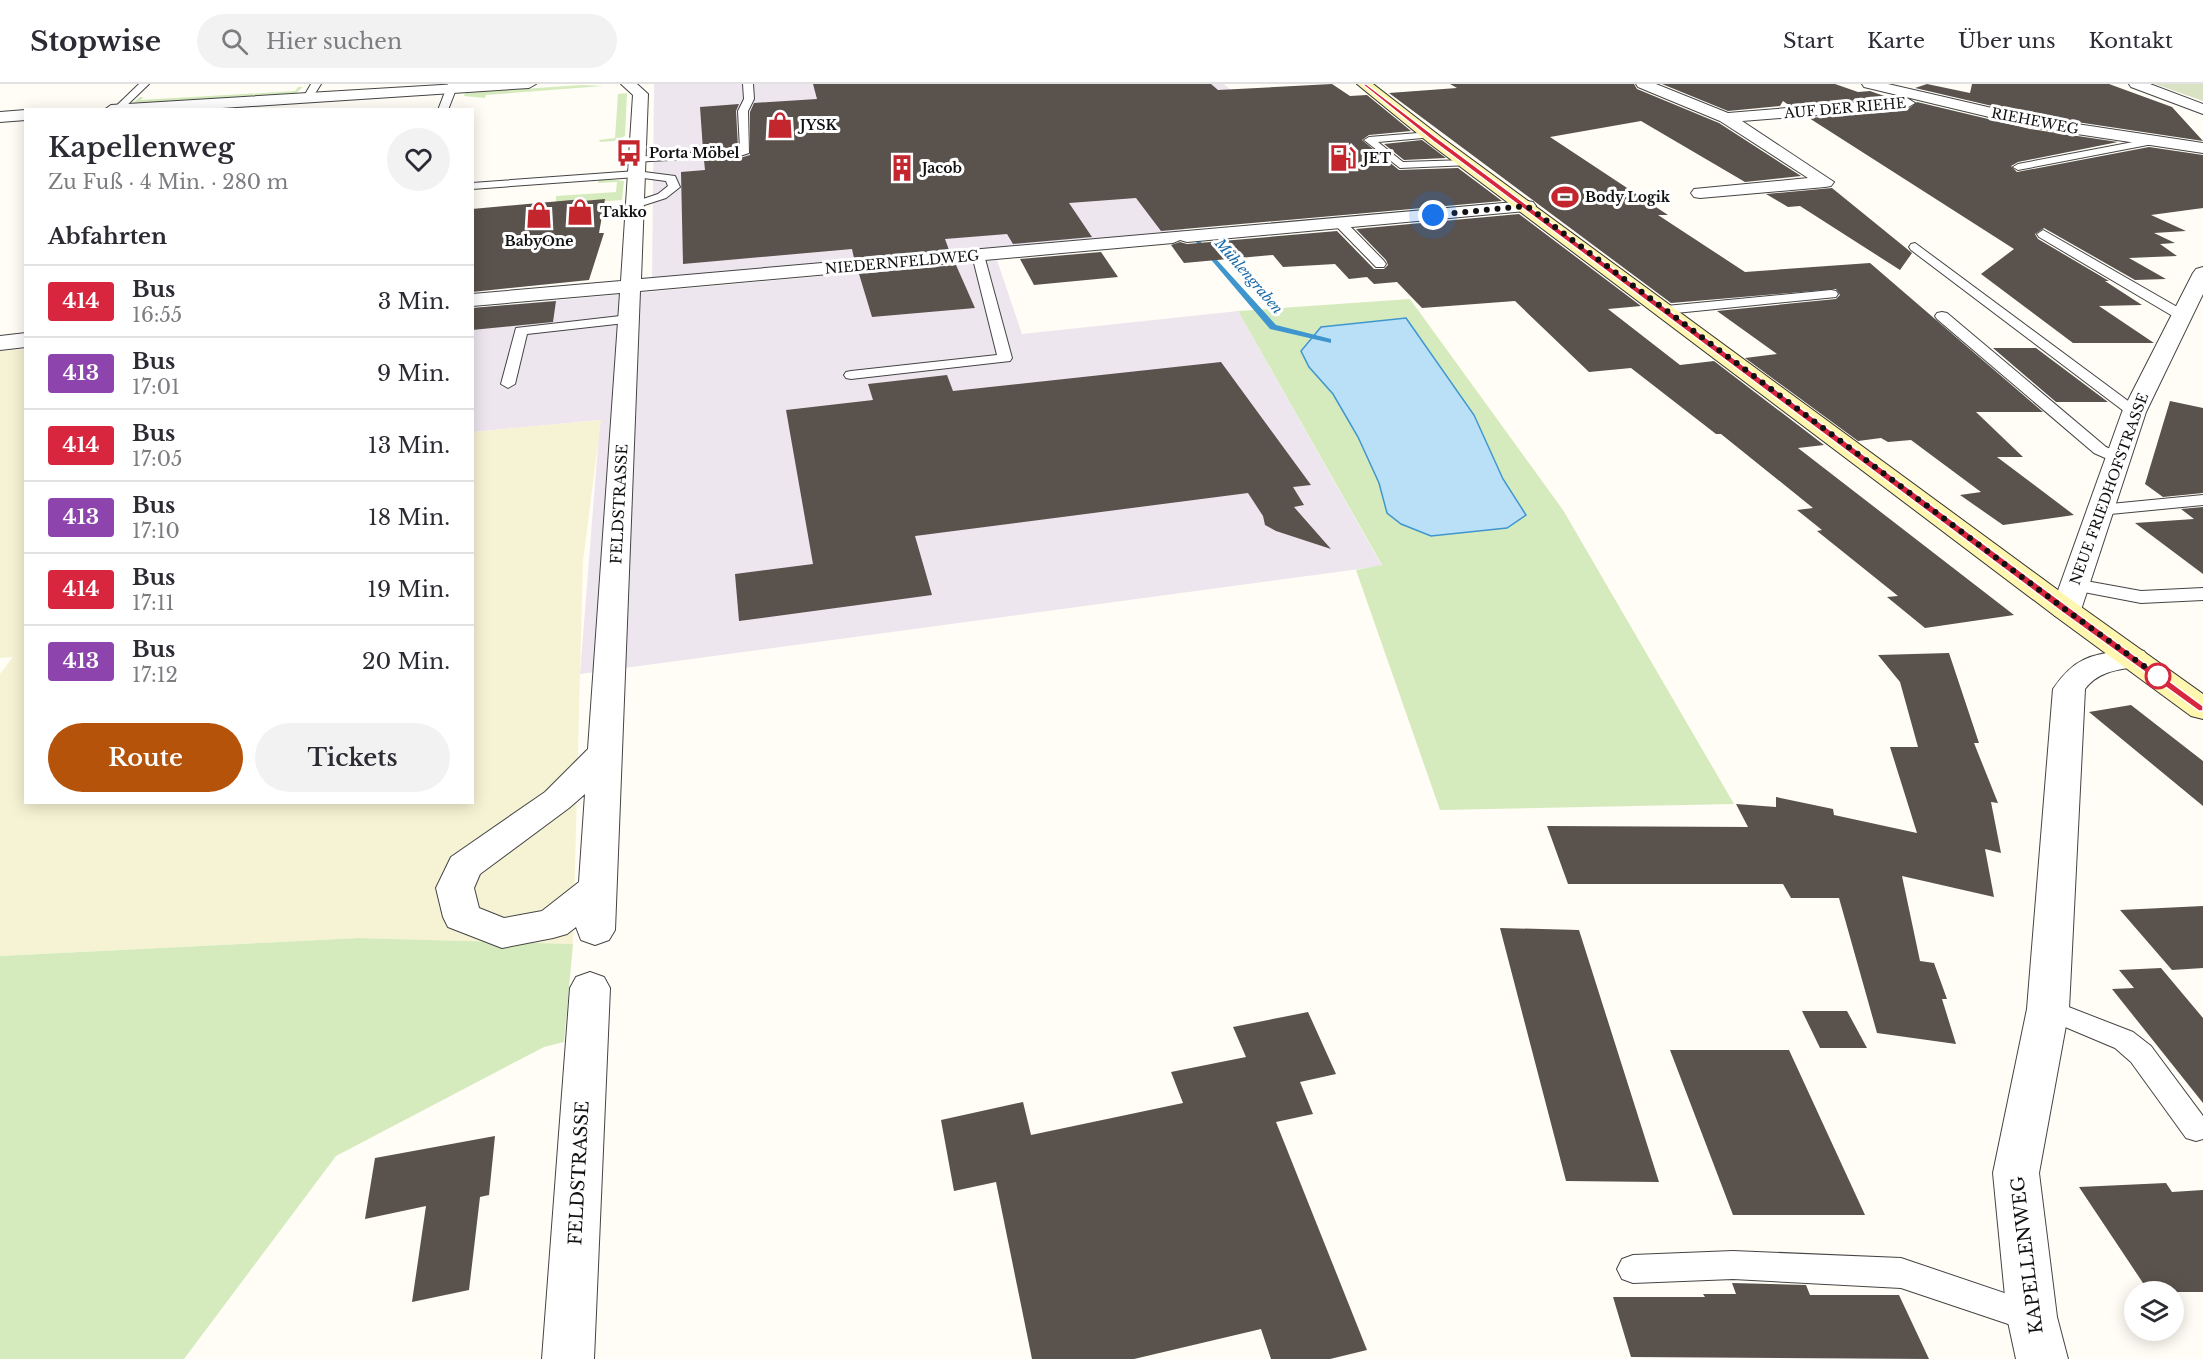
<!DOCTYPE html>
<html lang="de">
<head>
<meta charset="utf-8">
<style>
  body { margin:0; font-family:"Libre Baskerville",serif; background:#f2f2f3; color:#2b2b33; height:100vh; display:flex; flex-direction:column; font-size:22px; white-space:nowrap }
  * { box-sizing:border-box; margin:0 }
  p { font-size:20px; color:#7c7c81 }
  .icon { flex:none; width:33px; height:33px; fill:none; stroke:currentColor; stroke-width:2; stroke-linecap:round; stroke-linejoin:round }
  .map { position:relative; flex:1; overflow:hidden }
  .sheet { position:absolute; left:24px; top:24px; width:450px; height:696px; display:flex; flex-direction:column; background:#fff; border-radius:0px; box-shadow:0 3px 15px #0003 }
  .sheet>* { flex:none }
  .badge { padding:0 12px; border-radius:4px; font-size:21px; line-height:39px }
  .buttons { position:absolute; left:2124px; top:1197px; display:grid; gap:12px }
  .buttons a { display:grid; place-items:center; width:60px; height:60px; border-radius:50%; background:#fff; box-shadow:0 3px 15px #0003; font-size:30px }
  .you { position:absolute; width:30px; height:30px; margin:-15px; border:4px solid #fff; border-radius:50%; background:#1a73e8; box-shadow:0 0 0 9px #1a73e833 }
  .map>.badge { position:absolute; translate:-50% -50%; box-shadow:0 0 0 3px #fff }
  h2 { padding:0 24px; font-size:22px; line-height:54px }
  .round { display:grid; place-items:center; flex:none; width:63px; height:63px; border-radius:32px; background:#f2f2f3 }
  .head { display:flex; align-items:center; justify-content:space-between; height:102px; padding:0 24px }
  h1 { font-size:28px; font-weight:600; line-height:45px }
  .primary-button { display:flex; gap:12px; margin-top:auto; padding:12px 24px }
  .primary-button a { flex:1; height:69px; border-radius:36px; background:#b45309; color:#fff; font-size:24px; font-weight:600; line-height:69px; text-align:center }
  .primary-button a+a { background:#f2f2f3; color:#2b2b33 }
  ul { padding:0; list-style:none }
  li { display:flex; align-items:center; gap:18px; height:72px; padding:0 24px; border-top:2px solid #e1e1e2 }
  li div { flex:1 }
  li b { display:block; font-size:22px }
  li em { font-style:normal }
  li .badge { min-width:66px; font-weight:700; text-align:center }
  header { display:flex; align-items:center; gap:36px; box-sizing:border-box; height:84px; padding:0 30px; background:#fff; border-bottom:2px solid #e1e1e2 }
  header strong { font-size:28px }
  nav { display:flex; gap:33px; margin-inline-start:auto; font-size:21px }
  .search { width:420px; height:54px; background:#f2f2f3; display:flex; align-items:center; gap:15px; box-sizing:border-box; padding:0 21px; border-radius:33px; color:#7c7c81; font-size:22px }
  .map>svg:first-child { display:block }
  .industrial { fill:#eee6ef }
  .farmland { fill:#f6f3d4 }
  .green { fill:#d5ebbd; fill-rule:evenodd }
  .cemetery { fill:#d9e3c4 }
  .water { fill:#b9e0f7; stroke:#3f96cf; stroke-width:1.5 }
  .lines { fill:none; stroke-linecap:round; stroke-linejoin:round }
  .stream { fill:#3f96cf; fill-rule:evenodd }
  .building { fill:#5a524d }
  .service-casing { stroke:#444; stroke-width:2 }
  .minor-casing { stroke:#444; stroke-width:2 }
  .secondary-casing { stroke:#333; stroke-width:2 }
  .service { fill:#fff; fill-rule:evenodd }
  .minor { fill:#fff; fill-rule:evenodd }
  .secondary { fill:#fff6b0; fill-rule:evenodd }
  .line { fill:#d7263d; stroke:#fff; stroke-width:1.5 }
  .walk { stroke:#111; stroke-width:6; stroke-dasharray:0 10.8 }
  .stop-dot { fill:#fff; stroke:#d7263d; stroke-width:3 }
  .labels { text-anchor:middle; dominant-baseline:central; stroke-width:6; stroke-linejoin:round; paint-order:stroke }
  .far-street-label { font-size:14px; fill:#111; stroke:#fff }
  .far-poi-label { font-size:14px; font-weight:bold; fill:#111; stroke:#fff; text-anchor:start }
  .far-water-label { font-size:14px; font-style:italic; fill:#1768a6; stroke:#fff }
  .street-label { font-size:15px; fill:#111; stroke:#fff }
  .near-street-label { font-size:18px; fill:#111; stroke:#fff }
</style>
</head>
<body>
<header>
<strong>Stopwise</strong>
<div class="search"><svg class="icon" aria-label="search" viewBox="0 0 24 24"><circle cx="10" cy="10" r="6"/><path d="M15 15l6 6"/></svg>Hier suchen</div>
<nav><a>Start</a><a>Karte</a><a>Über uns</a><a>Kontakt</a></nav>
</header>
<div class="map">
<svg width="2203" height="1275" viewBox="0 0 2203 1275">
  <rect width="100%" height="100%" fill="#fffdf5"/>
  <path class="industrial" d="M654 0H1224L1289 59 1127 72 1187 149 652 200Z
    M997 176 1022 250 1238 227 1382 482 580 590 600 336 473 348V224Z"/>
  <path class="farmland" d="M25 265 26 718H472L473 348 601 336 583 477 573 860 359 854 0 872V590L13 573 0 574V267Z"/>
  <path class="green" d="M582 1 603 2 486 11 485 14 464 12 465 9Z
    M298 3H303L296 9 133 19 140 13H143L141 16 295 7Z
    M627 9 625 52 614 57 600 58 599 56 615 54 618 10Z
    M599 94 624 97 622 116 556 121V112L616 108 617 98 598 99Z
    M1410 215 1563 426 1734 720 1440 726 1356 486 1382 481 1238 227ZM1406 234 1474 331 1503 395 1526 431 1507 444 1431 452 1401 440 1387 429 1379 399 1358 353 1333 310 1309 283 1314 253 1321 243Z
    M359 854 573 860 564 958 544 963 336 1072 184 1275H0V872Z"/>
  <path class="cemetery" d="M2155 0H2203V17Z"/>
  <path class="water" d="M1406 234 1474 331 1503 395 1526 431 1507 444 1431 452 1401 440 1387 429 1379 399 1358 353 1333 310 1309 283 1301 267 1321 243Z"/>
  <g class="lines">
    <path class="stream" d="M1198 155 1276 241 1331 255V259L1270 245 1196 158 1195 157Z"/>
  </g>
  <path class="building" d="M813 0H1211L1218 6 1332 0 1350 12 1367 11 1411 47 1369 51 1362 56 1399 86 1458 84 1502 117 1161 147 1136 114 1069 119 1092 153 1013 160 1007 150 945 155 949 166 854 174 852 165 683 180 681 88 705 86 704 76 740 74 750 71V28L754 19 817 15Z
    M1450 0H1634L1637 5 1719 39 1801 92 1745 98 1641 37 1550 53 1668 131H1658L1745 188 1870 179 2043 328H1976L2023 373H1997L2074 431 2003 441 1960 411 1981 408 1911 356 1888 358 1881 354 1858 357 1745 274 1777 270 1717 227 1836 215 1840 211 1836 205 1671 219 1389 9 1457 4Z
    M1662 0H1835L1858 8 1870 7 1887 13H1895L1790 22 1783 17 1780 22 1728 27Z
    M1927 0 1970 9 1972 0H2109L2172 23 2203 57 2031 31 1915 4Z
    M1917 18 2030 45 2118 58 2018 78 2011 82 2017 88 2149 63 2203 71V124L2151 131 2186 147 2154 149 2175 159 2160 160 2177 172 2129 174 2166 195 2135 196 2044 144 2035 150 2038 155 2109 197H2105L2142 221 2099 222 2154 259H2073L1981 190 2014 165 1809 34 1907 26Z
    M739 20 736 27 738 63 703 66 700 23Z
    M1422 56 1446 74 1404 76 1384 60Z
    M1832 104 1912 169 1900 186 1800 122 1788 123 1766 110Z
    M583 115V117L605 115 599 149H604L589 196 472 208V125Z
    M1519 130 1641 222 1608 225 1680 281 1714 277 1824 361 1798 364 2014 531 1925 544 1887 513 1898 512 1817 447 1822 446 1797 426 1813 424 1721 350H1716L1631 284 1589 288 1515 217 1422 224 1397 198 1374 200 1367 193 1349 195 1335 180 1283 183 1273 171 1184 179 1171 161 1180 158 1187 160 1337 147 1374 185H1384L1388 181 1386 176 1356 145Z
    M1101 168 1118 193 1034 201 1020 175Z
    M956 181 975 224 872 233 859 190Z
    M556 217 553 238 472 246V224Z
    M1993 264H2036L2108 318H2056Z
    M1221 278 1311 401 1293 403 1304 421 1294 423 1331 465 1276 447 1265 441 1263 432 1248 409 915 452 932 511 739 537 735 490 813 480 786 326 873 316 868 300 947 291 953 307Z
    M2170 317 2203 324V409L2163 413 2145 400Z
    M2203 423V490L2135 439 2194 435 2181 425Z
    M1949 569 1979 659H1974L1998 719 1991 718 2001 769 1985 765 1994 813 1902 792 1920 877 1934 879 1947 915H1942L1956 960 1877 949 1839 814H1791L1783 800H1568L1547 742 1748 743 1736 720 1776 723V713L1833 725 1834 731 1917 749 1890 663H1918L1900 598 1878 571Z
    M2131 621 2203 677V722L2089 628Z
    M2203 822V884L2172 886 2120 826Z
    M1500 844 1579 846 1659 1098 1566 1097Z
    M2161 884 2203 934V1019L2112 905 2134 904 2119 886Z
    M1802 927H1847L1867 964H1820Z
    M1308 928 1336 990 1300 998 1313 1030 1276 1038 1367 1266 1330 1275H1271L1261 1245 1134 1275H1032L996 1098 954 1107 941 1036 1023 1018 1031 1051 1183 1019 1171 988 1246 973 1233 943Z
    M1670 966H1789L1865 1131H1733Z
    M495 1052 489 1111 480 1113 469 1206 412 1218 426 1122 365 1135 375 1074Z
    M2166 1099 2172 1108 2203 1106V1208H2149L2079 1103Z
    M1732 1199 1806 1201 1810 1211H1899L1929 1275 1631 1273 1613 1213H1705L1703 1210H1736Z"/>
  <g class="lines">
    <defs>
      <path id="service" d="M139 0H149L122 26H112Z
        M311 0H321L311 16H305L303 14Z
        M448 0H458L448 26H438Z
        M743 0H753L754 15 748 27 749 69 740 72 633 78V74L637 73 740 65 738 27 744 15Z
        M1430 48 1435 51 1434 53 1378 58 1403 78 1466 76 1470 77V81L1400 84 1364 56 1369 53Z
        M2154 54 2158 55V59L2018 86 2013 83 2018 80Z
        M636 87 675 92 680 103 666 114 635 124 631 123V119L658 110 668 102 666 97 636 93 472 105V99Z
        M1340 135 1344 136 1384 177 1386 180 1384 183H1376L1336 142 1334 139Z
        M2043 146 2186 228 2188 231 2181 235 2176 234 2039 153 2037 150Z
        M1915 159 2139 325 2142 328 2139 331H2129L1911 166 1909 163 1911 160Z
        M978 167 984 171 1012 274 1010 277 851 295 846 294 844 291 846 288 851 287 997 271 972 171Z
        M1831 206 1836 207 1838 210 1836 213 1666 230 1659 226 1666 222Z
        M1942 228 1947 229 2106 363 2124 371 2126 374 2124 377H2112L2094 369 1937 235 1935 232 1937 229Z
        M629 231 636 235 634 238 527 250 515 300 508 304 501 300 516 244Z
        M2203 411V421L2100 431 2094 430 2091 426 2094 422 2100 421Z
        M2075 495 2141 507 2203 504V516L2141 519 2068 505 2066 501 2068 497Z
        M2048 915 2133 948 2151 962 2203 1032V1055L2196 1057 2186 1054 2131 978 2115 964 2039 932 2035 925 2039 918Z
        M1733 1167 1901 1174 2043 1222 2048 1233 2043 1244 2032 1248 1901 1204 1733 1195 1633 1199 1622 1195 1617 1185 1622 1175 1633 1171Z"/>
      <path id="minor" d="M458 0H536L529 4 192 26H104L111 21Z
        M621 0H637L648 10 641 195 1527 117 1533 118 1536 122 1533 126 1527 127 1187 158 1180 156 1173 159 640 207 615 846 609 856 595 861 581 856 576 843 567 850 553 854 502 864 448 843 443 833 436 804 451 773 545 708 588 665 620 209 472 222V210L621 197 633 11ZM585 710 579 798 542 827 504 834 479 824 474 804 480 790 569 724Z
        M1636 0H1656L1728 29 1907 14 1915 19 1907 24 1742 37 1834 98 1831 102 1825 103 1700 114 1694 113 1691 109 1694 105 1808 94 1720 37 1638 3Z
        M1862 0H1888L2031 33 2203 59V69L2031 43 1864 3Z
        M2129 0H2150L2203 20V30L2131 3Z
        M26 26V36L0 38V28Z
        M2203 183V210L2146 328 2081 526 2077 532 2066 535 2055 532 2051 526 2122 328 2193 189 2196 185Z
        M26 249V263L0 266V252Z
        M2133 565 2144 567 2149 574 2144 581C2122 586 2100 585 2085 605L2069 925 2039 1089 2057 1233 2068 1275H2016L2007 1233 1993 1089 2027 925 2053 605C2077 570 2094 571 2133 565Z
        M590 888 604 893 610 904 594 1275H542L570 904 576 893Z"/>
      <path id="secondary" d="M1357 0H1373L1441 53 2077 520 2203 610V635L2191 632 2055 532 1429 59Z"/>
    </defs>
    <use href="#service" class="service-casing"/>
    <use href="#minor" class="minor-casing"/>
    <use href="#secondary" class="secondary-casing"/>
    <use href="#service" class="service"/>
    <use href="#minor" class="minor"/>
    <use href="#secondary" class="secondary"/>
  </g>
  <path class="line" d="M1362 0H1366L1437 54 2070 524 2203 622V627H2199L2062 528 1433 57Z"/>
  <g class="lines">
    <path class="walk" d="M1433 131 1527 122 2066 526 2158 592"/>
  </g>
  <defs>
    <symbol id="shop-bare" viewBox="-9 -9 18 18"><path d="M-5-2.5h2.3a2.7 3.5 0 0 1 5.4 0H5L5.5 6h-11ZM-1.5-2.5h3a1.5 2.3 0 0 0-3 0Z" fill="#c4262e" stroke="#fff" stroke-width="2.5" paint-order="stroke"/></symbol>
    <symbol id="bus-bare" viewBox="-9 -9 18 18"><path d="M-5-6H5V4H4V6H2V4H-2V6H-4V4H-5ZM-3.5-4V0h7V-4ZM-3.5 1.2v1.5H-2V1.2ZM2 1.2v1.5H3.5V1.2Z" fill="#c4262e" stroke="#fff" stroke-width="2.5" paint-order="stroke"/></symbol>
    <symbol id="fuel-bare" viewBox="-9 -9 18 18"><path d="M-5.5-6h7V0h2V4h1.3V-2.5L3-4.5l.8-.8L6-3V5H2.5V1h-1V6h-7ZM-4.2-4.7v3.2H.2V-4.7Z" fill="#c4262e" stroke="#fff" stroke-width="2.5" paint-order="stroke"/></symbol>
    <symbol id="building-bare" viewBox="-9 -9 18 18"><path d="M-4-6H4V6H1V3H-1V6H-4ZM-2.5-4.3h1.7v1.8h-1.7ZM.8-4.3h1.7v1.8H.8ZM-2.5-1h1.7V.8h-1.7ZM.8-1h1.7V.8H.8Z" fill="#c4262e" stroke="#fff" stroke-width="2.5" paint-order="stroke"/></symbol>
    <symbol id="stadium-bare" viewBox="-9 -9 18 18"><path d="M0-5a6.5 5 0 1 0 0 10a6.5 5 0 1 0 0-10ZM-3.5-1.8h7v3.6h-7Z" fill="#c4262e" stroke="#fff" stroke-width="2.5" paint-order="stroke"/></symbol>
  </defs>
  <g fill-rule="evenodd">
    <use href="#shop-bare" x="761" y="22" width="38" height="38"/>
    <use href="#bus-bare" x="610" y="50" width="38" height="38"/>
    <use href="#fuel-bare" x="1324" y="55" width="38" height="38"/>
    <use href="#building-bare" x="883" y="65" width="38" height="38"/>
    <use href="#stadium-bare" x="1546" y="94" width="38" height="38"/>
    <use href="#shop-bare" x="561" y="109" width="38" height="38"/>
    <use href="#shop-bare" x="520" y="112" width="38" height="38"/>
  </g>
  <circle class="stop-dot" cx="2158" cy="592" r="12"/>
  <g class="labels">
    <g class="far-street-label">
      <text transform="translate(1845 24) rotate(-5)">AUF DER RIEHE</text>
      <text transform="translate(2035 37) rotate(11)">RIEHEWEG</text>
      <text transform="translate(902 178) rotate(-5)">NIEDERNFELDWEG</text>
      <text transform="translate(2109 405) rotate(-70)">NEUE FRIEDHOFSTRASSE</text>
    </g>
    <g class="far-poi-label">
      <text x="800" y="41">JYSK</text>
      <text x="649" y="69">Porta Möbel</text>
      <text x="1363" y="74">JET</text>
      <text x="922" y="84">Jacob</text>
      <text x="1585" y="113">Body Logik</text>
      <text x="600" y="128">Takko</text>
      <text x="539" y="157" text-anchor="middle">BabyOne</text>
    </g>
    <g class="far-water-label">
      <text transform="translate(1249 192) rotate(49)">Mühlengraben</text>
    </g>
    <g class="street-label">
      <text transform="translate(619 420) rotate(-87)">FELDSTRASSE</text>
    </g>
    <g class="near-street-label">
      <text transform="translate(579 1089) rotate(-87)">FELDSTRASSE</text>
      <text transform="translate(2027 1171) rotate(-97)">KAPELLENWEG</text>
    </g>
  </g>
</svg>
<div class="buttons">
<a><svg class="icon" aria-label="layers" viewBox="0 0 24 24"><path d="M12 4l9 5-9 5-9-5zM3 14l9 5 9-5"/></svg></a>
</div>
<div class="you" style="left:1433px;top:131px"></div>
<section class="sheet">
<div class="head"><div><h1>Kapellenweg</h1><p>Zu Fuß · 4 Min. · 280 m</p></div><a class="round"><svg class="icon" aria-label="heart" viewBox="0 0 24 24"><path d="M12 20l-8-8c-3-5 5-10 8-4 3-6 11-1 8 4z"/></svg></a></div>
<h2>Abfahrten</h2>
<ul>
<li><span class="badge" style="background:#d7263d;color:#fff">414</span><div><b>Bus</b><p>16:55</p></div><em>3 Min.</em></li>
<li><span class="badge" style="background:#8e44ad;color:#fff">413</span><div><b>Bus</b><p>17:01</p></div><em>9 Min.</em></li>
<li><span class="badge" style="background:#d7263d;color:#fff">414</span><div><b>Bus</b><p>17:05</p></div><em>13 Min.</em></li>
<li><span class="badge" style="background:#8e44ad;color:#fff">413</span><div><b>Bus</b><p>17:10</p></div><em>18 Min.</em></li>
<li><span class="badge" style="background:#d7263d;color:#fff">414</span><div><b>Bus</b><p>17:11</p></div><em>19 Min.</em></li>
<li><span class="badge" style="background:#8e44ad;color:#fff">413</span><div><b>Bus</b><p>17:12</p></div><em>20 Min.</em></li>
</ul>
<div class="primary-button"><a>Route</a><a>Tickets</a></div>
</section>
</div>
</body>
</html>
